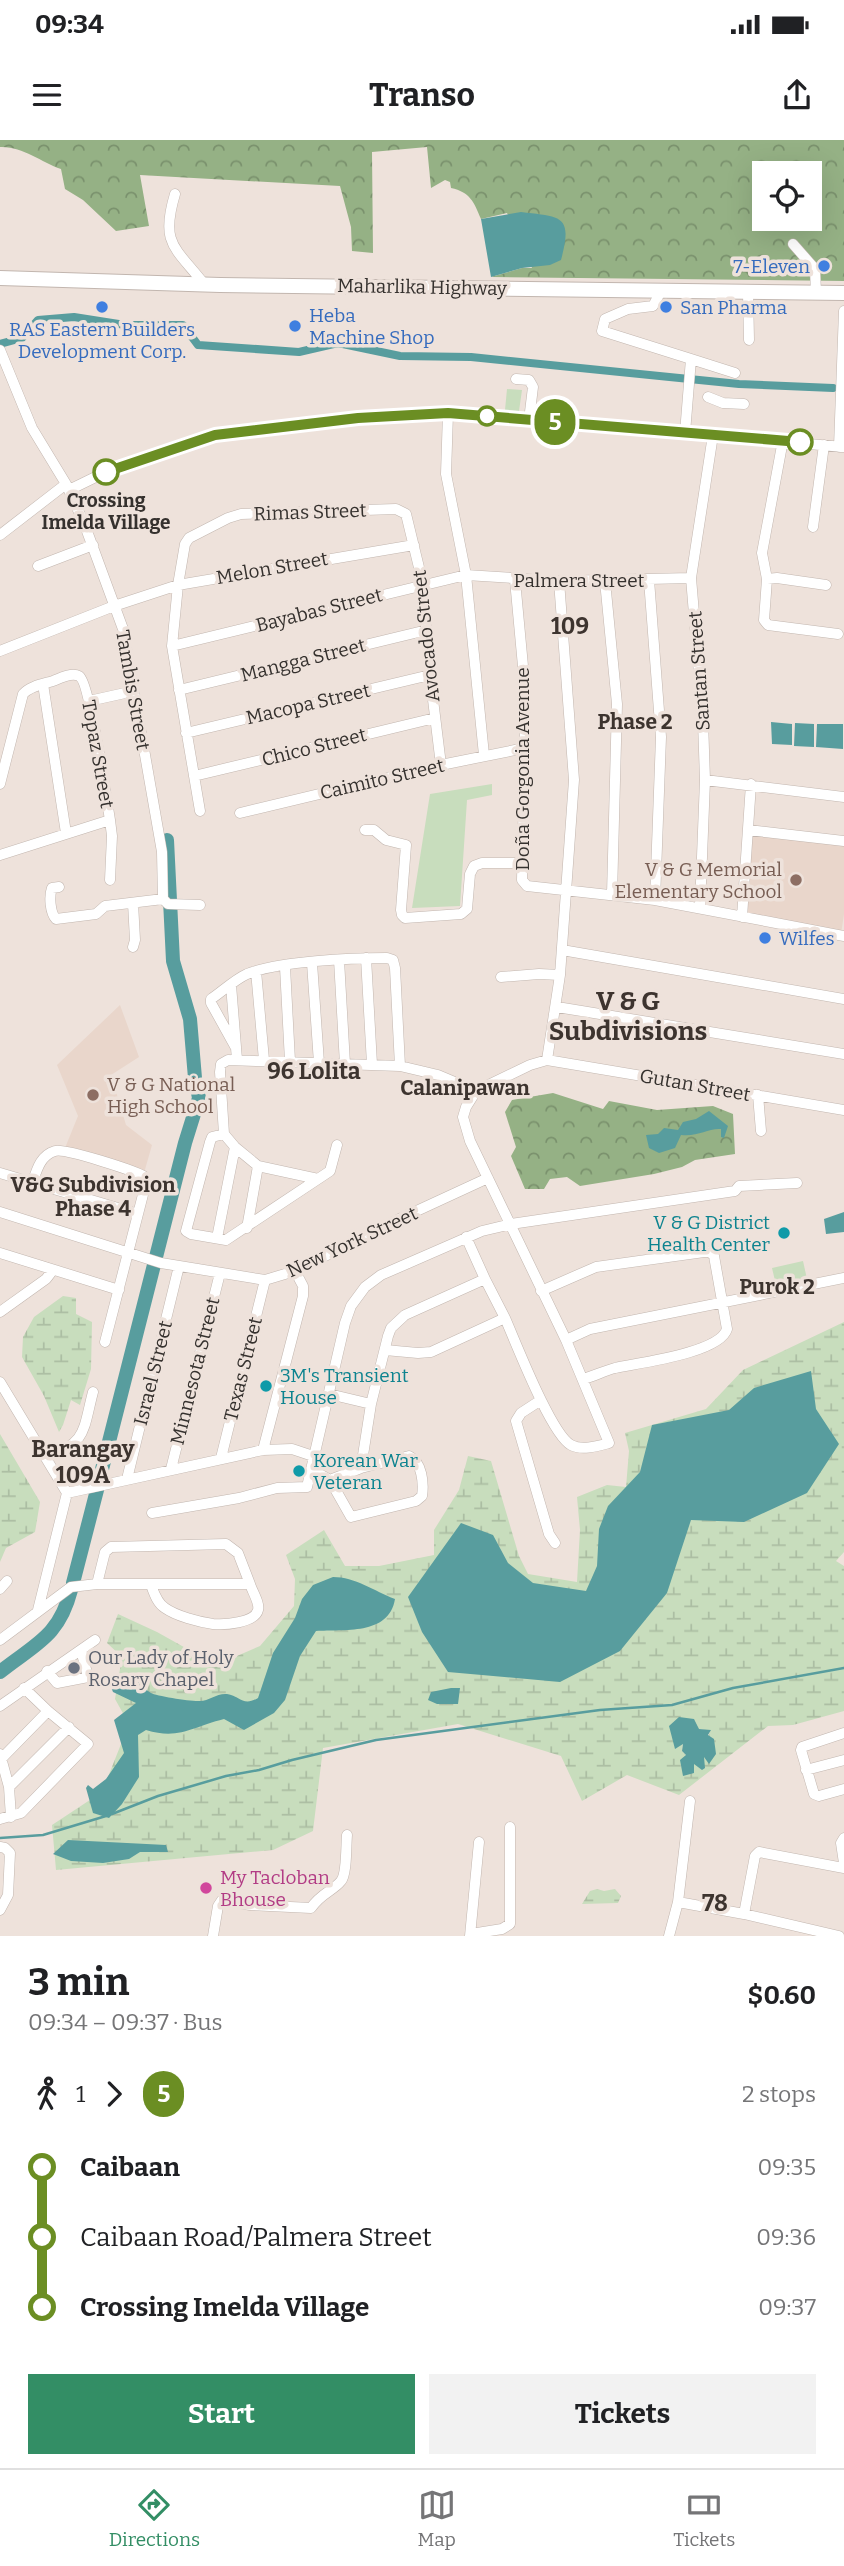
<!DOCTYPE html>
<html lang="en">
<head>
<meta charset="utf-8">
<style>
  body { margin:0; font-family:Bitter,serif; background:#f2f2f2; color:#202124; height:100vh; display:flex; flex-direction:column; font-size:26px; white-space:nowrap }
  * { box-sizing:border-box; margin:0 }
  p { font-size:23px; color:#757577 }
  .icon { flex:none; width:38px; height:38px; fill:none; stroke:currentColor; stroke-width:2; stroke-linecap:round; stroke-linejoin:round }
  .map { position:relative; height:1796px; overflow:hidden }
  .panel { display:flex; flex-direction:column; background:#fff; flex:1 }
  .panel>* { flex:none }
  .badge { padding:0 14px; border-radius:23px; font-size:24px; line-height:46px }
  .buttons { position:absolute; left:752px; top:21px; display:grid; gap:14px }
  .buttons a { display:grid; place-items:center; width:70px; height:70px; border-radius:0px; background:#fff; box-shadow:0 7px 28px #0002; font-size:35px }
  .map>.badge { position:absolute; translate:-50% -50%; box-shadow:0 0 0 4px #fff }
  .legs { display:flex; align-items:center; gap:10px; height:77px; padding:0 28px; font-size:23px }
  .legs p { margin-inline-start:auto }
  .overview { display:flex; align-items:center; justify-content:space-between; height:119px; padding:0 28px }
  h1 { font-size:38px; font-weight:700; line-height:52px }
  .cta { display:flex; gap:14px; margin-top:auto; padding:14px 28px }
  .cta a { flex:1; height:80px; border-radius:0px; background:#338e65; color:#fff; font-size:28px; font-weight:700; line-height:80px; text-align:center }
  .cta a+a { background:#f2f2f2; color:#202124 }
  ul { padding:0 28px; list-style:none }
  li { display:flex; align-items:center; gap:24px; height:70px; font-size:26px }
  li i { display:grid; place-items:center; width:10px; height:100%; margin:0 9px; background:currentColor }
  li i::after { content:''; width:18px; height:18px; margin:-9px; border:5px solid; border-radius:50%; background:#fff }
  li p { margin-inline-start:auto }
  li:first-child i { background:linear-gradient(#0000 50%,currentColor 0) }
  li:last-child i { background:linear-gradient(currentColor 50%,#0000 0) }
  .status { display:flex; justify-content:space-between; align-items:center; height:49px; padding:0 35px; background:#fff; direction:ltr }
  .status svg { height:19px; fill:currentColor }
  header { display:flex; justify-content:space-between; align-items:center; height:91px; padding:0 28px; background:#fff; font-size:32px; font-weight:700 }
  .dock { display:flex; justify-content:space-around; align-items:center; height:98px; border-top:2px solid #e0e0e0; background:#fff; font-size:19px; color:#757577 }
  .dock a { display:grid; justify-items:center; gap:4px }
  .dock .on { color:#338e65 }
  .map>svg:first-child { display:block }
  .built { fill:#e9d6cb }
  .grass { fill:#c8ddbd }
  .forest { fill:url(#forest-crowns); fill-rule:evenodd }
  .wetland { fill:url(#wetland-marsh); fill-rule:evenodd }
  .water { fill:#589d9e }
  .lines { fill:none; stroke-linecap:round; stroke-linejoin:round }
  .stream { stroke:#589d9e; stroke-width:2.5 }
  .canal { stroke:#589d9e; stroke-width:8 }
  .river { stroke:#589d9e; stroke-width:14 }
  .minor-casing { stroke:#c2b6af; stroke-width:11 }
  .highway-casing { stroke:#c2b6af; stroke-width:16 }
  .minor { stroke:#fff; stroke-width:10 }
  .highway { stroke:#fff; stroke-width:14 }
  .line-1-casing { stroke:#fff; stroke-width:16 }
  .line-1 { stroke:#6b8e23; stroke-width:10 }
  .shop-dot { fill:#3f7fe0; stroke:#eee2db; stroke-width:2.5 }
  .stop-1-dot { fill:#fff; stroke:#6b8e23; stroke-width:3.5 }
  .education-dot { fill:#8d6e63; stroke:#eee2db; stroke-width:2.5 }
  .culture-dot { fill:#0f9aa8; stroke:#eee2db; stroke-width:2.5 }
  .worship-dot { fill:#6b7280; stroke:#eee2db; stroke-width:2.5 }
  .hotel-dot { fill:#d1479c; stroke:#eee2db; stroke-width:2.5 }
  .labels { text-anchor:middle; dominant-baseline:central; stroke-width:7; stroke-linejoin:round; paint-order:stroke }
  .shop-label { font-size:19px; fill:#366cbe; stroke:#eee2db; text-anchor:start }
  .street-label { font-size:19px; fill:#35312e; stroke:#eee2db }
  .stop-label { font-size:19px; font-weight:bold; fill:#35312e; stroke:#eee2db }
  .education-label { font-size:19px; fill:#785e54; stroke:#eee2db; text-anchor:end }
  .culture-label { font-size:19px; fill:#0d838f; stroke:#eee2db; text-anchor:start }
  .worship-label { font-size:19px; fill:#5b616d; stroke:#eee2db; text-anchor:start }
  .hotel-label { font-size:19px; fill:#b23c85; stroke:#eee2db; text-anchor:start }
  .neighbourhood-label { font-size:21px; font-weight:bold; fill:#3d342f; stroke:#eee2db }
  .quarter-label { font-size:23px; font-weight:bold; fill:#3d342f; stroke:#eee2db }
  .district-label { font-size:26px; font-weight:bold; fill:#3d342f; stroke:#eee2db }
</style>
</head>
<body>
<div class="status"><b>09:34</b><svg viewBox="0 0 49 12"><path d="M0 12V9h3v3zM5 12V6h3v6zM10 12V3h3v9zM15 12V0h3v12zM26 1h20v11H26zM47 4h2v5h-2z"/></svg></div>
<header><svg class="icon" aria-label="menu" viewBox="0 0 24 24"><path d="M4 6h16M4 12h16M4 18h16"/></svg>Transo<svg class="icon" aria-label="share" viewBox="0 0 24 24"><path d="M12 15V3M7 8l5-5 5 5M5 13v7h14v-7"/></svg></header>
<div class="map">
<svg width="844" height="1796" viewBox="0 0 844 1796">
  <defs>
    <pattern id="forest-crowns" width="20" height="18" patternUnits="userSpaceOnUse" patternTransform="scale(1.75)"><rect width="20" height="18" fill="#95b185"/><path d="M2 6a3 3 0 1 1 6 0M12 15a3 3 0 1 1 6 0" fill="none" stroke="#7a916d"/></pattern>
    <pattern id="wetland-marsh" width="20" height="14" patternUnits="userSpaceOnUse" patternTransform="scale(1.75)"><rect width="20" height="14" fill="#c8ddbd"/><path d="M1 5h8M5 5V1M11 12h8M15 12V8" fill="none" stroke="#acbea3"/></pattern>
  </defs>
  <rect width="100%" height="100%" fill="#eee2db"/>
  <path class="built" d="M752 694 844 705V774L841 794 745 775Z
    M120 865 139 917 111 935 126 985 152 1005 144 1033 65 1008 78 976 57 925Z"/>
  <path class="grass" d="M507 249 522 250 519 271 505 270Z
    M492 644V655L467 660 460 766 412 768 430 654Z
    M803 1121 807 1139 776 1145 772 1128Z"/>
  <path class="forest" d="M0 0H844V141L491 137 522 128H532L507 73 481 79C474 62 470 52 451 48L450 42 445 40 431 48 427 7 372 12 373 113 352 111 351 87 340 46 140 35 149 86 116 91 83 60 65 49 61 29C41 22 22 6 0 7ZM765 33H810V79H765Z
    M553 953 603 969 609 961 657 970 713 966 733 974 735 1014 695 1020 682 1027 654 1034 580 1046 567 1037 550 1039 544 1049H525L511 1016 516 1007 505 972 512 960Z"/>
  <path class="wetland" d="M63 1156 76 1158V1174L92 1182 91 1229 80 1265 71 1260 63 1285 59 1292 44 1256 22 1217 23 1197 34 1177Z
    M844 1182V1412L836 1421 844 1426V1571L793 1585 768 1586 679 1655 627 1635 582 1661 561 1616 458 1584 323 1608 313 1691 273 1710 56 1730 52 1685 102 1652 129 1584 115 1559 122 1517 107 1503 118 1474 157 1492 216 1525 260 1506 294 1466 295 1439 286 1415 324 1390 345 1426H379L434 1415V1390L459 1350 468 1316 491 1321 519 1416 528 1434 577 1442 580 1390 577 1357 607 1345 626 1347 629 1311 625 1293 706 1269 743 1230ZM699 1589 710 1591 703 1615 694 1623 682 1611 683 1603 675 1609Z
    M0 1294 40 1362 35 1392 6 1408 0 1422Z
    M597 1749 604 1751 615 1749 621 1756 618 1763 582 1764 590 1751Z"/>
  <path class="water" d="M521 72C562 77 573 75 561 120L550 125 522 128 491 137 481 79Z
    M771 582 792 584V605L772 604Z
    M795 583 814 584V607L794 606Z
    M817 584H843V609L816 607Z
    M709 971 728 986 724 998 721 997V989C708 988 698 997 681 995L675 1008 659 1013 649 1008 646 995 658 994 664 988 678 990 683 982 696 979Z
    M844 1072V1092L826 1094 824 1079Z
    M811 1231 816 1269 839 1304 807 1353 744 1382 691 1380 667 1453 620 1511 560 1542 448 1532 422 1492 408 1457 461 1383 493 1395 508 1423 533 1443 586 1451 597 1426 599 1389 608 1366 640 1332 652 1285 729 1270 754 1248Z
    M333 1437C355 1437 374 1451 395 1459 389 1496 343 1489 316 1491L300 1516 285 1560 274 1573 244 1590 224 1579C192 1587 179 1600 146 1590L138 1595 139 1637 122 1664 109 1678 93 1673 86 1648 88 1645 93 1649 106 1639 124 1613 114 1580 136 1563 113 1552 107 1537 131 1534C137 1540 144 1549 151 1553 156 1556 193 1562 200 1561 209 1561 217 1553 227 1554 240 1556 243 1567 258 1558L273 1513 295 1478 302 1459 313 1445Z
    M451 1548H460L458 1564H437L428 1560 431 1552Z
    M679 1577 694 1579 699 1589 711 1590 708 1595 714 1599 716 1614 709 1624 704 1617 705 1628 702 1630 694 1624V1633L683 1636 680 1620 686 1615 682 1611 683 1604 675 1609 669 1586Z
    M68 1700 166 1705 168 1712H140L129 1719 103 1723 71 1721 53 1714Z"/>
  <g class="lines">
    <path class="stream" d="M112 1674 158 1656 226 1636 259 1630 292 1620 376 1600 600 1570 672 1565 733 1548 844 1528
      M0 1698 43 1695 106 1676"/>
    <path class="canal" d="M0 204 22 198 38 180 74 177 125 185H183L198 205 299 212 338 203 400 216 471 217 739 244 833 248"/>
    <path class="river" d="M99 1341 185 1003 199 958 195 938 190 879 173 821 167 700
      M73 1443 97 1350
      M0 1532C35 1504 59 1497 71 1450"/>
    <defs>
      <path id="minor" d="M175 54C160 104 175 107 204 144
        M793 104 815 129 816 153
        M661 151 653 166 628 169 605 179 602 191 691 219 685 293
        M748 152 749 200
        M0 210 32 288 66 344 84 383 123 489 162 712 163 759
        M691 219 735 233
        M516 239 529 240 533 247 529 280
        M708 257 723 263 744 264
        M448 273 446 334 466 435 484 615
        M783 300 762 413 767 439 764 480 768 485 838 494
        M839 307 844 171
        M69 350 116 327 214 295 358 278 448 273 844 307
        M813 387 824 305
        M0 395 66 344
        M38 426 93 405
        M767 439 777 438 826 445
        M515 440 524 537 525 608 522 740 527 746 655 760 844 796
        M649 440 661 597 655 760
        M605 441 617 564 612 755
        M172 506 466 435 559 441 691 438
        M0 511 114 466 178 445 414 405
        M43 544 66 693
        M179 550 427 490
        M89 561 134 551
        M186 593 430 535
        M194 636 435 578
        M705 640 844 657
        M0 644 23 554C30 546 43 544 53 541 60 538 72 532 79 536 89 541 107 662 110 680L112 696 110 740
        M200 671 172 506 178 445 185 404 189 398 228 378 241 374 396 369 406 374 423 444 430 535 441 625
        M240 673 441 625 525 608
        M365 690H374L386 700 406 705 401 770 402 775 405 778 461 774 467 769 470 734 474 726 482 723H522
        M748 690 844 701
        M0 715 110 680
        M59 747 52 748C49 756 50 773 56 779L96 774 105 766 163 759
        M163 759 168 764 200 765
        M700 768 705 640 703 581 691 438 713 295
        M742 777 751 644
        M133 807 135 800 133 763
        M562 810 844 859
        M366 818 372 924
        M339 820 345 924
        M312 823 319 923
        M285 827 290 921
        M256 831 264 920
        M501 837 539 834 560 835
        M231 845 236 907
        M557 867 844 914
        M237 919 236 908 211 863V859C223 851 234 840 247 834 279 821 351 818 387 818L393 820 395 828 400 926
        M547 920 560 835 574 640 559 441
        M758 955 761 991
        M224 994 212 997 210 1002 186 1091 191 1094 226 1100 318 1039 258 1026 235 1007 224 994 220 932 221 924 228 920 400 926 438 935 476 951
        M0 1033 138 1074
        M318 1039 330 1031 337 1005
        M33 1041C37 1029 41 1015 55 1011 65 1008 136 1031 145 1037L146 1043 105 1202
        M0 1072 161 1123 265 1140 295 1131 397 1080 488 1038
        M247 1088 258 1026
        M466 1097 485 1139
        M217 1098 235 1007
        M0 1113 119 1150
        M541 1151 596 1127 704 1112H710L714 1116 727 1189C720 1213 638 1223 615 1228 604 1231 594 1236 583 1239
        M0 1172 46 1139 53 1130
        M505 1178C516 1203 551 1294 571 1305 582 1311 598 1306 609 1303L566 1200 470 1001 463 977 466 967 476 951 530 925 547 920 844 970
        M566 1200 590 1189 844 1138
        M0 1242 67 1353
        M329 1254 371 1264
        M541 1260 521 1273 516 1281 549 1394 555 1403
        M263 1310 303 1156V1146L295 1131
        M47 1317C87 1303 83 1290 93 1252
        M221 1318 265 1140
        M361 1328 371 1264 388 1196 391 1188 405 1175 485 1139 505 1178 431 1212 418 1213 385 1210
        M171 1329 220 1133
        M311 1329 330 1340 351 1377 416 1361 422 1356C424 1343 422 1322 409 1316L361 1328 330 1340
        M127 1339 179 1126
        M67 1353 263 1310 292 1309 313 1316
        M152 1373 239 1358 277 1348 307 1347 345 1183 351 1166 365 1147 381 1135 482 1091 511 1084 735 1051 739 1046 797 1043
        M97 1444 105 1412 111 1407 226 1404 238 1413 250 1444
        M0 1449 7 1441
        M38 1470 67 1353
        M0 1500 71 1447 97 1444H250C252 1451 260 1463 258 1470 255 1483 224 1485 213 1484 199 1482 176 1476 165 1468 157 1463 154 1453 151 1445
        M47 1531 57 1543 88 1537 81 1510
        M0 1566 95 1500
        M844 1593 802 1607 801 1610 814 1654 819 1656 844 1649
        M0 1614 9 1647 11 1677
        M2 1618 48 1571 24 1548
        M806 1630 844 1620
        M9 1647 69 1587
        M690 1661 678 1762 744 1774 839 1796
        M0 1679 21 1673 88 1604 48 1571
        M844 1698 841 1703 844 1723
        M0 1707 5 1708 10 1713 8 1755 0 1770
        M744 1774 755 1716 759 1712 844 1728
        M471 1794 502 1789 510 1784V1687
        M213 1796 218 1766 222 1760 250 1765 311 1768C321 1753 333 1751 341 1741 347 1734 346 1705 347 1695
        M470 1796 479 1702
        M669 1796 678 1762"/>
      <path id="highway" d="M0 138 220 145 844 153"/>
    </defs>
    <use href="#minor" class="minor-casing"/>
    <use href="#highway" class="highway-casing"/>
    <use href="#minor" class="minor"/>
    <use href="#highway" class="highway"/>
  </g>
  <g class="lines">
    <defs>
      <path id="line-1" d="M106 332 215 295 358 278 448 273 800 302"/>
    </defs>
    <use href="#line-1" class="line-1-casing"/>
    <use href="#line-1" class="line-1"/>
  </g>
  <g class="shop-dot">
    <circle cx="824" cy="126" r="7"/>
    <circle cx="102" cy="167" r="7"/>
    <circle cx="666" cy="167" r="7"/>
    <circle cx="295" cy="186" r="7"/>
    <circle cx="765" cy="798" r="7"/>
  </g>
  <g class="stop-1-dot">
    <circle cx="487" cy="276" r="9"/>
    <circle cx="800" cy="302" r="12"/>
    <circle cx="106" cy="332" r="12"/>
  </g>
  <g class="education-dot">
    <circle cx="796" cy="740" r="7"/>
    <circle cx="93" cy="955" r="7"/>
  </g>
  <g class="culture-dot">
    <circle cx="784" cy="1093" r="7"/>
    <circle cx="266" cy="1246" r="7"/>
    <circle cx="299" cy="1331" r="7"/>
  </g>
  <circle class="worship-dot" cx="74" cy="1528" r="7"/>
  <circle class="hotel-dot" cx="206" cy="1748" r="7"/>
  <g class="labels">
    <g class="shop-label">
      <text x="810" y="126" text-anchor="end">7-Eleven</text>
      <text x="680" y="167">San Pharma</text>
      <text x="309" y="175">Heba<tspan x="309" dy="22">Machine Shop</tspan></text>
      <text x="102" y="189" text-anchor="middle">RAS Eastern Builders<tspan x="102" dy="22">Development Corp.</tspan></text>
      <text x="779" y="798">Wilfes</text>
    </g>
    <g class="street-label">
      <text transform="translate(422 147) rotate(1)">Maharlika Highway</text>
      <text transform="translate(310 372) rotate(-2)">Rimas Street</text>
      <text transform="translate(272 428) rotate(-10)">Melon Street</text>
      <text x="579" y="440">Palmera Street</text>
      <text transform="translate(319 470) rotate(-14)">Bayabas Street</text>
      <text transform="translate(426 496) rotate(-96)">Avocado Street</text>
      <text transform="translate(303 520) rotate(-14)">Mangga Street</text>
      <text transform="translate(699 531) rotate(-94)">Santan Street</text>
      <text transform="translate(133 550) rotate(80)">Tambis Street</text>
      <text transform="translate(308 564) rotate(-13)">Macopa Street</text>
      <text transform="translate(314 607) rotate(-14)">Chico Street</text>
      <text transform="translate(98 614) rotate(80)">Topaz Street</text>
      <text transform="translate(522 629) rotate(-90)">Doña Gorgonia Avenue</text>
      <text transform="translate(382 639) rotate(-13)">Caimito Street</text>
      <text transform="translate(695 945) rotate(10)">Gutan Street</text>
      <text transform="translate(352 1102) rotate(-25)">New York Street</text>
      <text transform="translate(243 1229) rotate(-76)">Texas Street</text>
      <text transform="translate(195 1231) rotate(-76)">Minnesota Street</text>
      <text transform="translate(153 1233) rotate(-76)">Israel Street</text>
    </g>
    <g class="stop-label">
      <text x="106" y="360">Crossing<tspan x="106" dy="22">Imelda Village</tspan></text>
    </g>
    <g class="education-label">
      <text x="782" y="729">V &amp; G Memorial<tspan x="782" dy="22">Elementary School</tspan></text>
      <text x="107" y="944" text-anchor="start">V &amp; G National<tspan x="107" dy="22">High School</tspan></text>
    </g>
    <g class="culture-label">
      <text x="770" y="1082" text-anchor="end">V &amp; G District<tspan x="770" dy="22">Health Center</tspan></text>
      <text x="280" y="1235">3M's Transient<tspan x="280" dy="22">House</tspan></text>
      <text x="313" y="1320">Korean War<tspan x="313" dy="22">Veteran</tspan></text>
    </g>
    <g class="worship-label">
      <text x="88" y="1517">Our Lady of Holy<tspan x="88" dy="22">Rosary Chapel</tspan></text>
    </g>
    <g class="hotel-label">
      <text x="220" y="1737">My Tacloban<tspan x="220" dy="22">Bhouse</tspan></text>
    </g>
    <g class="neighbourhood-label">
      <text x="635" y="582">Phase 2</text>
      <text x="465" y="948">Calanipawan</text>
      <text x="93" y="1045">V&amp;G Subdivision<tspan x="93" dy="24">Phase 4</tspan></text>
      <text x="777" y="1147">Purok 2</text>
    </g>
    <g class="quarter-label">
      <text x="570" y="486">109</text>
      <text x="314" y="931">96 Lolita</text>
      <text x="83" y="1309">Barangay<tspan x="83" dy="26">109A</tspan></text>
      <text x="715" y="1763">78</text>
    </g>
    <g class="district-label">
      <text x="628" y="861">V &amp; G<tspan x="628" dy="30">Subdivisions</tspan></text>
    </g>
  </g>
</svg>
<div class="buttons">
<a><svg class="icon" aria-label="locate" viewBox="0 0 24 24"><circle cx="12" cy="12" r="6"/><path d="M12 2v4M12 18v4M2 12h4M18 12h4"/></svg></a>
</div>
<b class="badge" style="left:555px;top:282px;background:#6b8e23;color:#fff">5</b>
</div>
<section class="panel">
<div class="overview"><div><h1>3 min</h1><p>09:34 – 09:37 · Bus</p></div><b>$0.60</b></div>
<div class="legs"><svg class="icon" aria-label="walk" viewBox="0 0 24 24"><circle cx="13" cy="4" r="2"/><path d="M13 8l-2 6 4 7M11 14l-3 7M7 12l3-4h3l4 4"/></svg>1<svg class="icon" aria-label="forward" viewBox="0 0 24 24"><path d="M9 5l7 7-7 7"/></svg><b class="badge" style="background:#6b8e23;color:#fff">5</b><p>2 stops</p></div>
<ul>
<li><i style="color:#6b8e23"></i><b>Caibaan</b><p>09:35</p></li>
<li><i style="color:#6b8e23"></i><span>Caibaan Road/Palmera Street</span><p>09:36</p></li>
<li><i style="color:#6b8e23"></i><b>Crossing Imelda Village</b><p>09:37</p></li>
</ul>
<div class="cta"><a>Start</a><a>Tickets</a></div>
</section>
<nav class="dock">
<a class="on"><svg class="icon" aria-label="directions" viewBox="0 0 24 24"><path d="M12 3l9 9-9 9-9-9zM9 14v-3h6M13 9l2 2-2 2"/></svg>Directions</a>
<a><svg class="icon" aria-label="map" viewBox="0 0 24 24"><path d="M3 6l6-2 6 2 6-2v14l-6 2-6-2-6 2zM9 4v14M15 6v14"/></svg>Map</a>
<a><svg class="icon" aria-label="tickets" viewBox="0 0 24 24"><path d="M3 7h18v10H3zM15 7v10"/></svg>Tickets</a>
</nav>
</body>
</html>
